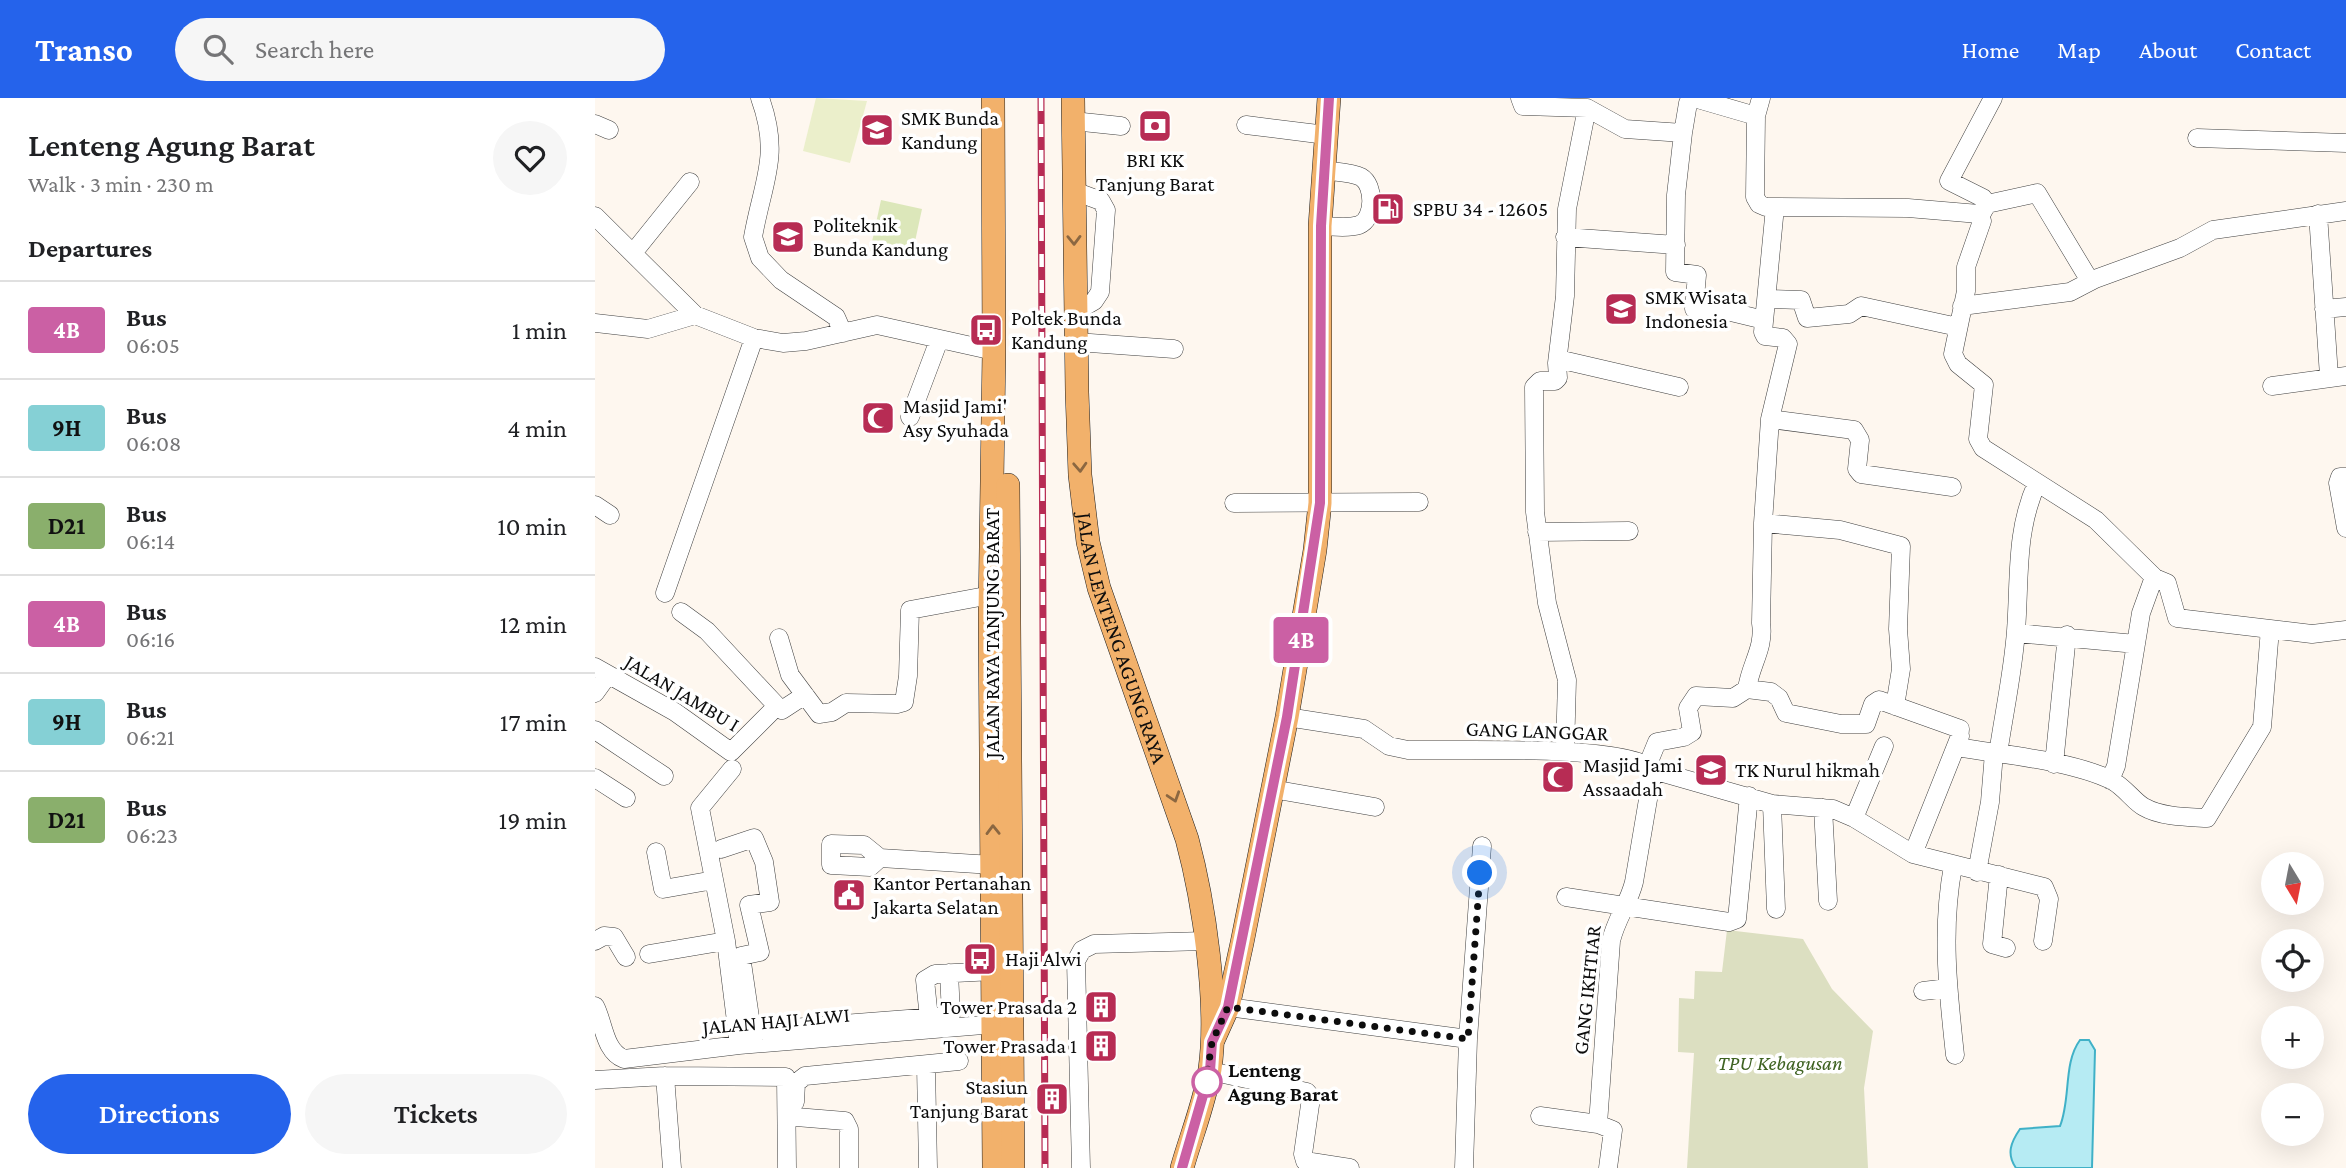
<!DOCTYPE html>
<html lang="en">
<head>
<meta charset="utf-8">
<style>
  body { margin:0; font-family:"Crimson Pro",serif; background:#f6f6f6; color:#202124; height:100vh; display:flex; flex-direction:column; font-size:26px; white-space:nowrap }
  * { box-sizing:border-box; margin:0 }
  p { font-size:23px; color:#757577 }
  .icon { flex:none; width:38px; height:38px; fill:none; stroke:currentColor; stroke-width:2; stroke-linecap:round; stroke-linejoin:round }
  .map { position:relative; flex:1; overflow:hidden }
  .details { display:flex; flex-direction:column; background:#fff; width:595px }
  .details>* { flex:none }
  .badge { padding:0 14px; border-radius:5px; font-size:24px; line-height:46px }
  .needle { width:46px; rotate:170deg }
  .tools { position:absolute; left:1666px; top:754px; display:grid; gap:14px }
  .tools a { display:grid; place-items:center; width:63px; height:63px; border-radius:50%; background:#fff; box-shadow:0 7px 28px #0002; font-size:35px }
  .you { position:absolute; width:35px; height:35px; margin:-18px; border:5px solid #fff; border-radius:50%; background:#1a73e8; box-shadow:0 0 0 10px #1a73e833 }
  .map>.badge { position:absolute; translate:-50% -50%; box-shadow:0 0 0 4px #fff }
  h2 { padding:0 28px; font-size:26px; line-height:63px }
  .round { display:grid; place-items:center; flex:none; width:74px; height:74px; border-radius:37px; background:#f6f6f6 }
  .overview { display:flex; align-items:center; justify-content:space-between; height:119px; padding:0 28px }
  h1 { font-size:33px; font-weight:600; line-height:52px }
  .button { display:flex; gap:14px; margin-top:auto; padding:14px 28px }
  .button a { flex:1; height:80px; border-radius:42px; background:#2563eb; color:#fff; font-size:28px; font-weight:600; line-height:80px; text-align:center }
  .button a+a { background:#f6f6f6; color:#202124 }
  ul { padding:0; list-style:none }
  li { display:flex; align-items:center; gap:21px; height:98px; padding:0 28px; border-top:2px solid #e0e0e0 }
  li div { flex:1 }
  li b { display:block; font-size:26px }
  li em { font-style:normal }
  li .badge { min-width:77px; font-weight:700; text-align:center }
  header { display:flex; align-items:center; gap:42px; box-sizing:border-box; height:98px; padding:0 35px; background:#2563eb; color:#fff }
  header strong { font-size:33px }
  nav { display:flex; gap:38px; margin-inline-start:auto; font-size:24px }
  .search { width:490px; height:63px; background:#f6f6f6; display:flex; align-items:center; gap:18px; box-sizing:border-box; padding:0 24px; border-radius:38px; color:#757577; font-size:26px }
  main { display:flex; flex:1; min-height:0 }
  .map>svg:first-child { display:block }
  .green { fill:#dce7ba }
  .cemetery { fill:#dcdfc1 }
  .pitch { fill:#ebefcb }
  .water { fill:#b6ebf3; stroke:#40b1c7; stroke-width:2 }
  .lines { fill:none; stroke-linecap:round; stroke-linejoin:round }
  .minor-casing { stroke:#404040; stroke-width:19 }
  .major-casing { stroke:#1e1e1e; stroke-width:24 }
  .minor { stroke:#fff; stroke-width:18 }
  .major { stroke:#f2b16b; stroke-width:23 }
  .rail-casing { stroke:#b72c54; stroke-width:7 }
  .rail { stroke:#fff; stroke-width:4.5; stroke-dasharray:13; stroke-linecap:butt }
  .oneway { stroke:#8b6741 }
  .line-casing { stroke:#fff; stroke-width:16 }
  .line { stroke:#cb60a4; stroke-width:10 }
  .walk { stroke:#0d0d0d; stroke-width:7; stroke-dasharray:0 12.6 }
  .stop-dot { fill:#fff; stroke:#cb60a4; stroke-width:3.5 }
  .labels { text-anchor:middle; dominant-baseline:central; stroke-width:7; stroke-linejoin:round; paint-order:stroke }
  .poi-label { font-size:21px; fill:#0d0d0d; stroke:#fff; text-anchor:start }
  .street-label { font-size:21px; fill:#0d0d0d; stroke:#fff }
  .park-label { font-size:21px; font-style:italic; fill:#3e6221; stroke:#fff }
  .stop-label { font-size:21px; font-weight:bold; fill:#0d0d0d; stroke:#fff; text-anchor:start }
</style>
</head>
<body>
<header>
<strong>Transo</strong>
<div class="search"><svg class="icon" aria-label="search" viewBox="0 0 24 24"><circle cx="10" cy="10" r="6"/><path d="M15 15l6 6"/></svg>Search here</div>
<nav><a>Home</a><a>Map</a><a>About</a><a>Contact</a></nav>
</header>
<main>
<section class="details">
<div class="overview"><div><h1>Lenteng Agung Barat</h1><p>Walk · 3 min · 230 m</p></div><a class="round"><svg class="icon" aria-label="heart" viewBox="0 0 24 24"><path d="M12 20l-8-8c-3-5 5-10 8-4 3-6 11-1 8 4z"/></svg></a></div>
<h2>Departures</h2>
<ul>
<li><span class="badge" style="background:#cb60a4;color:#fff">4B</span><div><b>Bus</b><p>06:05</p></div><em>1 min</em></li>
<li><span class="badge" style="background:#85d0d5;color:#111">9H</span><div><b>Bus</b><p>06:08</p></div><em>4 min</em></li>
<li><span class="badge" style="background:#8aaf6c;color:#111">D21</span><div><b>Bus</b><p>06:14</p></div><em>10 min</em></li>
<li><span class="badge" style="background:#cb60a4;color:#fff">4B</span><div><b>Bus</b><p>06:16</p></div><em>12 min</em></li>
<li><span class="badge" style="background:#85d0d5;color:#111">9H</span><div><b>Bus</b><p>06:21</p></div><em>17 min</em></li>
<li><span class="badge" style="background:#8aaf6c;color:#111">D21</span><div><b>Bus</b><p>06:23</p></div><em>19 min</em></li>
</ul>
<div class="button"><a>Directions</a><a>Tickets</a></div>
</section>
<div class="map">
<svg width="1751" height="1070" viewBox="0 0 1751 1070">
  <rect width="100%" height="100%" fill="#fef7ef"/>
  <path class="green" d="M286 102 327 111 316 162 275 153Z"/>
  <path class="cemetery" d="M1132 832 1208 841 1237 891 1278 933 1269 990 1273 1070H1092L1099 955 1083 954 1084 900 1099 901 1100 873 1127 874Z"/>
  <path class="pitch" d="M221 0 272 3 255 65 208 53Z"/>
  <path class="water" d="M1485 942H1494L1500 952 1497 1070H1421C1411 1056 1416 1044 1425 1031L1465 1028C1476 1001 1468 965 1485 942Z"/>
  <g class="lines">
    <defs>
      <path id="minor" d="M165 0C186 58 168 82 158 139L165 160 186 182 241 219 248 235
        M925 0 928 8 992 10 1030 31 1088 35 1093 5 1099 0 1161 18 1160 99 1164 106 1171 109 1313 110 1384 116 1387 123 1371 169V193L1358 256 1363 266 1389 287 1383 341 1388 350 1501 422 1560 480 1572 485 1582 520 1717 536 1751 532
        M1161 18 1166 0
        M478 23 526 28
        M0 26 14 32
        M651 27 731 37
        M1088 35 1081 97 1080 174 1102 177 1099 211 1136 214 1169 222
        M1602 40 1751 45
        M479 93 506 103 511 112 505 194 499 203 480 214
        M1392 106 1388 100 1354 83 1398 0
        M1723 116 1734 278
        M1386 117 1392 106 1442 95 1495 183
        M0 118 100 217 159 240 188 245 211 243 282 227 399 253
        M725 128C737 128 753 131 764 127 780 121 780 87 766 79 756 74 739 74 728 72
        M970 139 1081 147
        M38 155 95 84
        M1173 201 1206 202 1212 220 1254 216 1266 208 1363 229
        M1367 208 1475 194 1500 181 1585 150 1618 132 1751 113
        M1729 211 1751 209
        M0 225 53 231 100 217
        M481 244 579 251
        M963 261 1084 289
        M1677 288 1751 278
        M315 319 344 242
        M1175 321 1259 332 1265 342 1262 371 1266 376 1357 389
        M1751 379H1745L1743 385 1751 430
        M639 405 824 404
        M0 407 15 417
        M1168 425 1245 432 1306 448 1303 531 1306 571 1300 608
        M942 434 1034 433
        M70 495 159 240
        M86 514 112 533 182 608
        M1421 535 1541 546
        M184 540 195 577 224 616 237 614 251 605 302 606 309 604 313 578 315 512 396 497
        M0 569 80 614 136 654 182 608 187 612 210 597
        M1152 591C1155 567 1170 550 1166 525L1168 425 1175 321 1193 246 1188 240 1170 238 1168 234 1180 109
        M0 595 13 577
        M692 619 769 631 794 648 813 652C855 653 1036 646 1058 672L1177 706 1238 711 1259 720 1318 756 1449 789 1454 801 1448 843
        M0 632 69 678
        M970 653 972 582 952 505 940 414 939 289 945 283H960L963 280 962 265 970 198 972 111 992 10
        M1403 656C1409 615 1418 574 1421 533 1425 481 1420 433 1442 385
        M1053 666 1062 644 1089 639 1097 634 1093 610 1101 598 1138 600 1152 591 1176 594 1184 600 1191 615 1246 626H1271L1278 606 1284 602 1365 631 1364 643 1368 650C1411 657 1477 663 1516 682 1530 689 1539 704 1549 709 1566 719 1593 719 1612 720L1667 629 1675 531
        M1459 666 1472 537
        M137 671 105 710 131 843 144 947
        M0 680 31 700
        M1515 682 1521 668 1546 515 1559 479
        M677 691 780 709
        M1177 706 1181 811
        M1228 710 1233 803
        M1259 720 1289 648
        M126 751 159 740 169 764 175 804 154 807 165 854 146 858 157 933 352 918 356 916 354 875
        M61 754 68 791 119 782
        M1318 756 1365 638
        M285 760 275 769 236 767V746L269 747 285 760 398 767
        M1358 768C1346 832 1353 893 1360 957
        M1382 774 1395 704 1399 655
        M1404 777 1397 846 1411 850
        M971 799 1134 824 1142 821 1154 698
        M0 843 9 838 19 839 31 859
        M54 856 131 843
        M1328 893 1353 890
        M0 908C9 925 9 953 29 961L144 947 400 926
        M633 909 873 941
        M334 920 330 882 340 876 399 873
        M331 968 333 1070
        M615 973 712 994 716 1000 708 1056 710 1063 755 1070
        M70 978 77 1070
        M0 982 70 978 191 979 192 1070
        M200 1004 201 985 210 978 364 963
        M945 1018 1003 1026
        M201 1019 250 1023 254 1031V1070
        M486 1070 481 863 487 852 499 846 611 843
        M869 1070 873 941 887 748
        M1013 1070 1018 1032 1003 1026 1016 843C1021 821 1034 805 1039 784L1058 672"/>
      <g id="major">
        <path d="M398 0 399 253 395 515 399 1070"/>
        <path id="s1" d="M478 0 482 294 485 377 493 444 504 490 592 741C609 804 624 906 615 971 610 1004 596 1038 587 1070"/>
        <path d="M413 387 418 1070"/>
        <path d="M619 940 633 909 647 845 692 619 720 452 725 405V128L734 0"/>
      </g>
    </defs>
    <use href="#minor" class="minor-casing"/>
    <use href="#major" class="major-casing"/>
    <use href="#minor" class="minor"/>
    <use href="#major" class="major"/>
    <defs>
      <path id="rail" d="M446 0 450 1070"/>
    </defs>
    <use href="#rail" class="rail-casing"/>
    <use href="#rail" class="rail"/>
  </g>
  <defs><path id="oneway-chevron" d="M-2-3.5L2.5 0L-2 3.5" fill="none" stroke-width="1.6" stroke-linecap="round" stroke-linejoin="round" transform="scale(1.75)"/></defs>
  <g class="oneway">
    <use href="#oneway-chevron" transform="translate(479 142) rotate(89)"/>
    <use href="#oneway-chevron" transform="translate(485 369) rotate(87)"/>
    <use href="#oneway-chevron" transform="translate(579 699) rotate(72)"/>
    <use href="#oneway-chevron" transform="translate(398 732) rotate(-91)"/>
  </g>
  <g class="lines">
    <defs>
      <path id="line" d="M587 1070 615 973 617 944 633 909 692 619 725 405 726 128 734 0"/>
    </defs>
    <use href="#line" class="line-casing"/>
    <use href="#line" class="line"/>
    <path class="walk" d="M612 984 610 990 617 944 633 909 873 941 885 775"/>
  </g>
  <defs>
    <symbol id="bank-square" viewBox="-11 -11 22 22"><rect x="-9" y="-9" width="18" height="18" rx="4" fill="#b72c54" stroke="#fff"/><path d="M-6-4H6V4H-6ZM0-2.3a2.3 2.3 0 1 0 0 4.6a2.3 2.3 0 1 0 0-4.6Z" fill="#fff"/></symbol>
    <symbol id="school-square" viewBox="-11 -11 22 22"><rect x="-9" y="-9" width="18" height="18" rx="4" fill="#b72c54" stroke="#fff"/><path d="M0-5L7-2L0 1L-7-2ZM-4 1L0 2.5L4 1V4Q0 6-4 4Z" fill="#fff"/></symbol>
    <symbol id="fuel-square" viewBox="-11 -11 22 22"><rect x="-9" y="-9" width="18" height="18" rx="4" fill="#b72c54" stroke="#fff"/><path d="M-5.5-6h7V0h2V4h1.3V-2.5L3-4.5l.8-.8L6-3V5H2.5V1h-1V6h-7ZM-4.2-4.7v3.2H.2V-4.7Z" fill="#fff"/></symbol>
    <symbol id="university-square" viewBox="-11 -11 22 22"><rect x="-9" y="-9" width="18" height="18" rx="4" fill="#b72c54" stroke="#fff"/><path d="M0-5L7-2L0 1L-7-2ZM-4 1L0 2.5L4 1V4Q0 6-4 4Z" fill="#fff"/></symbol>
    <symbol id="bus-square" viewBox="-11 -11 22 22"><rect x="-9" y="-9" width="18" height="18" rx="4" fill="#b72c54" stroke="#fff"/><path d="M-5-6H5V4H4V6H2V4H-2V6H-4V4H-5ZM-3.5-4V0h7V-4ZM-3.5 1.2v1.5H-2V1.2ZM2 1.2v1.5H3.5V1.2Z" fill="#fff"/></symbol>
    <symbol id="mosque-square" viewBox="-11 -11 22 22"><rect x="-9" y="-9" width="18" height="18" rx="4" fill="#b72c54" stroke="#fff"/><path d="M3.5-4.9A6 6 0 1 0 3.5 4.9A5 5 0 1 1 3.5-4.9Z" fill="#fff"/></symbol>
    <symbol id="civic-square" viewBox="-11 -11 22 22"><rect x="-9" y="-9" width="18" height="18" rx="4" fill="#b72c54" stroke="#fff"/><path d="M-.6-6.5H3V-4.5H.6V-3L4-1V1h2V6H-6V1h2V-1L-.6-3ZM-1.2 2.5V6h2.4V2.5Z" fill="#fff"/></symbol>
    <symbol id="building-square" viewBox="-11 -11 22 22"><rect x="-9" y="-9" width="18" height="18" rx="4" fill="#b72c54" stroke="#fff"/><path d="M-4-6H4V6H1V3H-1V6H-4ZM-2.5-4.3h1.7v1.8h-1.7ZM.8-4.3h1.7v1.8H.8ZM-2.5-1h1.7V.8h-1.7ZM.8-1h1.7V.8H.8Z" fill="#fff"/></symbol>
  </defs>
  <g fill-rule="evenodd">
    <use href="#bank-square" x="541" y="9" width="38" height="38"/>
    <use href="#school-square" x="263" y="13" width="38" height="38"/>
    <use href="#fuel-square" x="774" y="92" width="38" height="38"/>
    <use href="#university-square" x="174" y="120" width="38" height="38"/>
    <use href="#school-square" x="1007" y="192" width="38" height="38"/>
    <use href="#bus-square" x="372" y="213" width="38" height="38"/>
    <use href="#mosque-square" x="264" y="301" width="38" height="38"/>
    <use href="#school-square" x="1097" y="653" width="38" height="38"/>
    <use href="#mosque-square" x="944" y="660" width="38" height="38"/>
    <use href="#civic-square" x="235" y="778" width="38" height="38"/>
    <use href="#bus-square" x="366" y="842" width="38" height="38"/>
    <use href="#building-square" x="487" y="890" width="38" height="38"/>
    <use href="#building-square" x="487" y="929" width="38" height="38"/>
    <use href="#building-square" x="438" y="982" width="38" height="38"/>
  </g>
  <circle class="stop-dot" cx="612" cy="984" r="14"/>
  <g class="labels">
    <g class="poi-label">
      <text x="306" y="20">SMK Bunda<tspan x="306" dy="24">Kandung</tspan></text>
      <text x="560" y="62" text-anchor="middle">BRI KK<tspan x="560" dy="24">Tanjung Barat</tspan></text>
      <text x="818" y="111">SPBU 34 - 12605</text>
      <text x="218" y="127">Politeknik<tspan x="218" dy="24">Bunda Kandung</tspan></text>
      <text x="1050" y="199">SMK Wisata<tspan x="1050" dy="24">Indonesia</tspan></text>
      <text x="416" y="220">Poltek Bunda<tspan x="416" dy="24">Kandung</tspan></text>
      <text x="308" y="308">Masjid Jami'<tspan x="308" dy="24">Asy Syuhada</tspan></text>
      <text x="988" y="667">Masjid Jami<tspan x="988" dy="24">Assaadah</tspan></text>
      <text x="1140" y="672">TK Nurul hikmah</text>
      <text x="278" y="785">Kantor Pertanahan<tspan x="278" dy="24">Jakarta Selatan</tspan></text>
      <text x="410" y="861">Haji Alwi</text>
      <text x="482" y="909" text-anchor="end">Tower Prasada 2</text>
      <text x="482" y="948" text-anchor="end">Tower Prasada 1</text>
      <text x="433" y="989" text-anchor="end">Stasiun<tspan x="433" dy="24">Tanjung Barat</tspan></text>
    </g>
    <g class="street-label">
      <text transform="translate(397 535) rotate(-90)">JALAN RAYA TANJUNG BARAT</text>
      <text stroke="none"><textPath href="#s1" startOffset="546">JALAN LENTENG AGUNG RAYA</textPath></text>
      <text transform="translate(87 595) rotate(31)">JALAN JAMBU I</text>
      <text transform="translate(942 633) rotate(2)">GANG LANGGAR</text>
      <text transform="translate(992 892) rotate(-84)">GANG IKHTIAR</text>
      <text transform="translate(181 923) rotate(-5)">JALAN HAJI ALWI</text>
    </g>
    <g class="park-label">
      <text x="1185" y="965">TPU Kebagusan</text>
    </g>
    <g class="stop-label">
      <text x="633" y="972">Lenteng<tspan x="633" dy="24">Agung Barat</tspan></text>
    </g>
  </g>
</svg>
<div class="tools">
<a><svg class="needle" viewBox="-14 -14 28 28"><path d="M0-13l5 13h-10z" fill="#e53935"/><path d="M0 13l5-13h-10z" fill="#757577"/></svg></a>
<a><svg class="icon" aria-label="locate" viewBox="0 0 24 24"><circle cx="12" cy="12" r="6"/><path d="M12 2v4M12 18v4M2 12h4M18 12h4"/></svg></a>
<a>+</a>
<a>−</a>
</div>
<div class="you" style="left:885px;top:775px"></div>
<b class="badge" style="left:706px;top:542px;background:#cb60a4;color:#fff">4B</b>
</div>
</main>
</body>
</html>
